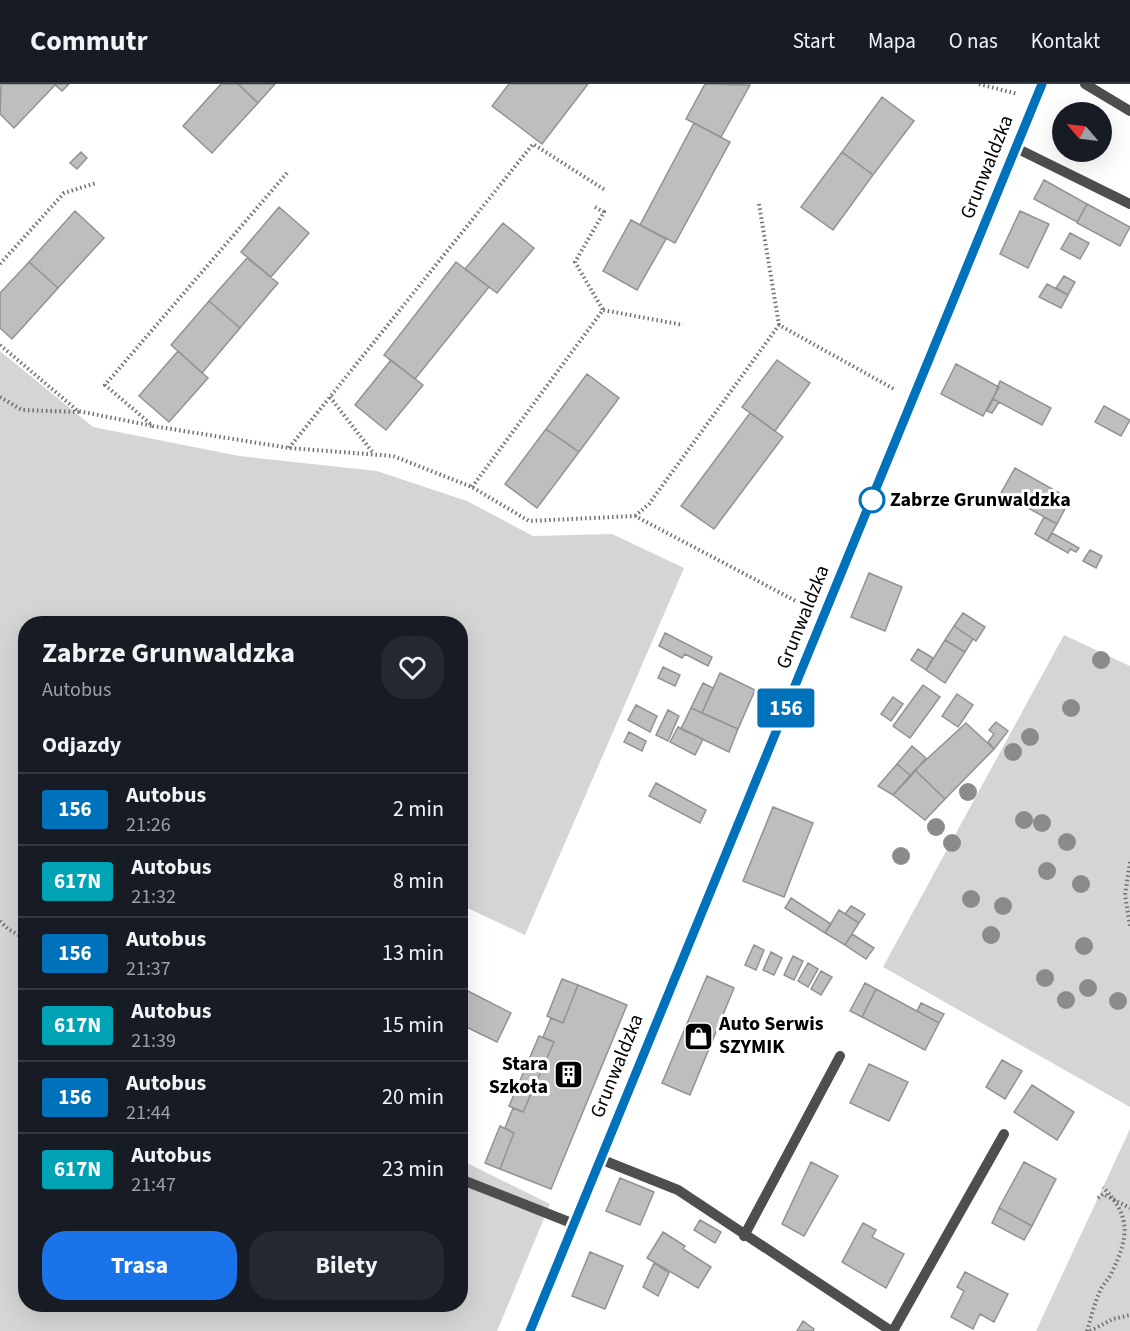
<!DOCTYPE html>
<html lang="pl">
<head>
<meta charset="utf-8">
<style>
  body { margin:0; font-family:"Source Sans 3",sans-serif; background:#242831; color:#f1f3f6; height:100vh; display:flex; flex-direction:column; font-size:22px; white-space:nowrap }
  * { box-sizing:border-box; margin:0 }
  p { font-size:20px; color:#9ea1a6 }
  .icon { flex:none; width:33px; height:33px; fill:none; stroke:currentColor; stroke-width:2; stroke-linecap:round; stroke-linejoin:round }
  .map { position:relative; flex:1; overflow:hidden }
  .drawer { position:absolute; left:18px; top:532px; width:450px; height:696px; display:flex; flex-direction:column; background:#171b24; border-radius:24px; box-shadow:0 6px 24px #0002 }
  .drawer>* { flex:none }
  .badge { padding:0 12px; border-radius:4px; font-size:21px; line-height:39px }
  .needle { width:39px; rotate:298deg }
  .tools { position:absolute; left:1052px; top:18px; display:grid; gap:12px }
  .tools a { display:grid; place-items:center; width:60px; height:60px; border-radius:50%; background:#171b24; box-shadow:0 6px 24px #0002; font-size:30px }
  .map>.badge { position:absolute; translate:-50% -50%; box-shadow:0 0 0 3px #fff }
  h2 { padding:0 24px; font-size:22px; line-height:54px }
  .round { display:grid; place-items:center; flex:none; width:63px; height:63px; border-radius:24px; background:#242831 }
  .head { display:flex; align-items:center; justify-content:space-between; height:102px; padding:0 24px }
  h1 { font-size:28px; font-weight:700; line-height:45px }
  .cta { display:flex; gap:12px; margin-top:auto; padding:12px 24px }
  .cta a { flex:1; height:69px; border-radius:24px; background:#1a73e8; color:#fff; font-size:24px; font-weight:700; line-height:69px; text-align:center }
  .cta a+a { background:#242831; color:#f1f3f6 }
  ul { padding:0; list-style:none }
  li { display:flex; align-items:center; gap:18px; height:72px; padding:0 24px; border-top:2px solid #363941 }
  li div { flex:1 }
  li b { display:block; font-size:22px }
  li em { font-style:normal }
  li .badge { min-width:66px; font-weight:700; text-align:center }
  header { display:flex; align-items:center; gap:36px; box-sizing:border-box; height:84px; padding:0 30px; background:#171b24; border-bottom:2px solid #363941 }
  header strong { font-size:28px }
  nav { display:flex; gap:33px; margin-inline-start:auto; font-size:21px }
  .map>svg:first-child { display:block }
  .green { fill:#d5d5d5 }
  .building { fill:#bebebe; stroke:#929292; stroke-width:1.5 }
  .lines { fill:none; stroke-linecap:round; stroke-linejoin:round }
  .path { stroke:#707070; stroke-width:4; stroke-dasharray:1.5 3; stroke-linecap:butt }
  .lane { stroke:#4e4e4e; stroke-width:10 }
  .secondary { stroke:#1b1b1b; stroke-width:12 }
  .tree { fill:#8b8b8b }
  .line-casing { stroke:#fff; stroke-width:14 }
  .line { stroke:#0072bc; stroke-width:9 }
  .stop-dot { fill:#fff; stroke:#0072bc; stroke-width:3 }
  .labels { text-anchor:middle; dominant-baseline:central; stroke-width:6; stroke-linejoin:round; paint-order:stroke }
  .street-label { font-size:20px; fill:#000; stroke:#fff }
  .stop-label { font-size:20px; font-weight:bold; fill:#000; stroke:#fff; text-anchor:start }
  .poi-label { font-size:20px; font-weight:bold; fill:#000; stroke:#fff; text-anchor:start }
</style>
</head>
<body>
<header>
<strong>Commutr</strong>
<nav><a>Start</a><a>Mapa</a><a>O nas</a><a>Kontakt</a></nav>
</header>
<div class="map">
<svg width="1130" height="1247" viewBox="0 0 1130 1247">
  <rect width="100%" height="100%" fill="#fff"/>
  <path class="green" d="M0 267 93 343 239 372 377 387 467 417 533 452 612 450 684 484 525 851 461 821 460 540H26V1221H460L461 1076 550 1120 497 1247H0Z
    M1064 551 1130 582V1023L883 883Z
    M1130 1045V1247H1036Z"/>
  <path class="building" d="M1 0H54L55 1 14 44 0 30Z
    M54 0H69L62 7Z
    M221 0H238L258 19 212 69 183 42Z
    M238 0H275L258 19Z
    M509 0H588L542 60 492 22Z
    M705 0 750 1 721 53 686 35Z
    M882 13 914 37 873 91 842 68Z
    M694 39 730 58 675 159 640 141Z
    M81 68 87 74 77 85 70 79Z
    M842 68 873 91 833 146 801 123Z
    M1044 96 1087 120 1077 138 1034 115Z
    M1087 120 1130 143 1120 162 1077 139Z
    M279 123 309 149 271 193 241 168Z
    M75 127 104 154 58 204 29 178Z
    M1020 127 1049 140 1028 184 1000 170Z
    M631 136 666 155 637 206 603 187Z
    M503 139 534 164 497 209 465 185Z
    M1070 149 1089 159 1080 175 1061 165Z
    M247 174 278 199 240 244 209 217Z
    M29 178 58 204 12 255 0 244V209Z
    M456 178 489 203 415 295 384 271Z
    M1064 192 1075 198 1068 211 1056 204Z
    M1047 200 1068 211 1061 224 1039 213Z
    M209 217 240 244 202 289 171 261Z
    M178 267 208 294 169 338 139 312Z
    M391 276 423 301 386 346 355 321Z
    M777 276 810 299 775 347 742 323Z
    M956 280 999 303 983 332 941 310Z
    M587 290 619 314 579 368 546 345Z
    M1000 297 1051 324 1042 341 993 315Z
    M993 315 999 318 992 329 987 327Z
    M1104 322 1130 336 1121 352 1095 338Z
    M750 329 783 353 714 445 681 422Z
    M546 345 579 368 537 424 505 400Z
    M1015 384 1070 415 1057 440 1001 409Z
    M1044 433 1057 440 1047 457 1035 450Z
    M1052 449 1079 464 1076 468 1070 465 1068 469 1047 457Z
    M1090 466 1102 472 1096 484 1083 477Z
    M869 489 902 503 885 547 851 533Z
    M963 529 985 543 976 557 954 542Z
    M954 542 973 555 965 568 945 556Z
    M665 549 712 573 708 582 685 570 682 574 659 562Z
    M945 556 965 568 945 599 926 586Z
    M918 565 933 574 926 586 911 576Z
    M663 583 680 591 675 602 658 594Z
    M720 589 755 606 738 645 702 629Z
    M703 599 713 604 702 629 691 624Z
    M923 601 940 613 910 654 893 642Z
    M957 610 973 621 958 643 942 632Z
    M893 613 903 620 891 637 881 630Z
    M636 621 657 632 650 648 628 636Z
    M691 624 738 645 729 668 681 645Z
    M668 626 679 632 668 657 656 651Z
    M996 638 1008 647 994 665 988 658 994 650 989 646Z
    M966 639 994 665 945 715 915 686Z
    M678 643 703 655 695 671 670 658Z
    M629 648 646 657 642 667 624 658Z
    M912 662 926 674 911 692 897 680Z
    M897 680 911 692 893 711 878 702Z
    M915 686 945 715 925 736 893 711Z
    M656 699 706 726 700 739 649 712Z
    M773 723 813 739 784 813 743 797Z
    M791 814 831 840 825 849 785 824Z
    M851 822 865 830 859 839 845 830Z
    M839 826 859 839 845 861 825 849Z
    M852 850 874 864 866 875 845 861Z
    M754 861 764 866 756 886 745 881Z
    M771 868 782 874 774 891 763 886Z
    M793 872 803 877 794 896 784 891Z
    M808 879 818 885 808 903 798 897Z
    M821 887 832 893 821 911 811 905Z
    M707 892 734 904 690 1011 662 999Z
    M562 895 578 901 563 939 547 932Z
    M865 899 876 905 862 933 850 927Z
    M578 901 627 921 551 1105 500 1085 514 1049 505 1044 513 1024 523 1028 554 958 543 953 551 934 563 939Z
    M460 903 511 929 497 958 460 940Z
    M876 905 939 939 925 966 862 933Z
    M921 919 944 930 939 939 917 927Z
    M539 952 554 958 523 1028 509 1022Z
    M1002 976 1022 987 1005 1015 986 1003Z
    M869 980 908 998 889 1037 850 1019Z
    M1032 1001 1074 1028 1057 1056 1014 1028Z
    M500 1042 514 1049 500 1085 485 1079Z
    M811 1078 838 1092 804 1152 782 1140Z
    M1024 1078 1056 1095 1032 1142 999 1124Z
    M620 1094 654 1108 640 1141 606 1127Z
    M999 1124 1032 1142 1024 1156 992 1139Z
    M700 1136 721 1148 715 1159 694 1146Z
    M863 1139 876 1146 872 1153 904 1170 886 1204 842 1178Z
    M663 1148 685 1162 683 1165 711 1183 698 1204 647 1174Z
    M590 1168 623 1182 605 1225 572 1212Z
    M654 1179 669 1189 658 1212 643 1203Z
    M965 1188 1008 1210 994 1238 980 1230 973 1245 951 1233 964 1207 957 1203Z
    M803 1237 814 1245 813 1247H797Z"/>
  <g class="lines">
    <path class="path" d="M979 0 1018 10
      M287 89 105 301 153 342 289 364 393 372 472 403 529 437 635 432 809 524
      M759 120 779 241
      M595 123 604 128 575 178 603 226
      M0 180 64 109 96 99
      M0 261 78 327 153 342
      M0 313 22 326 79 328
      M330 313 374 370
      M289 364 533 60 605 106
      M472 403 603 226 683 241
      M635 432 649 420 779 241 894 305
      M1130 778 1125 811 1130 842
      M0 837 8 845 26 855
      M1098 1114 1103 1110 1130 1124
      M1087 1247C1091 1234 1094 1220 1100 1207 1103 1200 1109 1195 1112 1188 1130 1150 1130 1132 1103 1103
      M1090 1247 1113 1235 1130 1231"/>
    <path class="lane" d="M1085 0 1130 27
      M1016 64 1130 120
      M600 1075 678 1106 891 1247
      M460 1095 574 1140
      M744 1152 840 972
      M893 1247 1004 1050"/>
    <path class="secondary" d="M530 1247 1042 0"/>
  </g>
  <g class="tree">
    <circle cx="1101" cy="576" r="9"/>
    <circle cx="1071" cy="624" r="9"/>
    <circle cx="1030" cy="653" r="9"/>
    <circle cx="1013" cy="668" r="9"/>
    <circle cx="968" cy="708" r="9"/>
    <circle cx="1024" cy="736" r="9"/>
    <circle cx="1042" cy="739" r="9"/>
    <circle cx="936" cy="743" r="9"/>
    <circle cx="1067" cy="758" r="9"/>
    <circle cx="952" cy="759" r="9"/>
    <circle cx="901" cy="772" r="9"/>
    <circle cx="1047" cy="787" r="9"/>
    <circle cx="1081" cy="800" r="9"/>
    <circle cx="971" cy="815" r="9"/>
    <circle cx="1003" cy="822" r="9"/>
    <circle cx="991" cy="851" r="9"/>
    <circle cx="1084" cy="862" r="9"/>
    <circle cx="1045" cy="894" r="9"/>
    <circle cx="1088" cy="904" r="9"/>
    <circle cx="1066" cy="916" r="9"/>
    <circle cx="1118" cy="917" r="9"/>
  </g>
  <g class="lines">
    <defs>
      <path id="line" d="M530 1247 1042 0"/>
    </defs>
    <use href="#line" class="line-casing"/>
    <use href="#line" class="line"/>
  </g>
  <defs>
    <symbol id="shop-square" viewBox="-11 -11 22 22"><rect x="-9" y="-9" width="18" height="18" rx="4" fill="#000" stroke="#fff"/><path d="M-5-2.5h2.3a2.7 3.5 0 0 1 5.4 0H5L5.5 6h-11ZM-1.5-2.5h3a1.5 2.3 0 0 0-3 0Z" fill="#fff"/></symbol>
    <symbol id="building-square" viewBox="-11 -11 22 22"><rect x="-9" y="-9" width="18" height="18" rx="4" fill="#000" stroke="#fff"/><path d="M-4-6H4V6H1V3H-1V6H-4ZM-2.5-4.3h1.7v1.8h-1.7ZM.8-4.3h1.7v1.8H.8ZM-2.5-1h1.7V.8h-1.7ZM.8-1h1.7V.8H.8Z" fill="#fff"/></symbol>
  </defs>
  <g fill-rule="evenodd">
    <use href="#shop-square" x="682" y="936" width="33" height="33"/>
    <use href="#building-square" x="552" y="974" width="33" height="33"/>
  </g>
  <circle class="stop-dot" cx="872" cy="416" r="12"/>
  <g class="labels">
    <g class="street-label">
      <text transform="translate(987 83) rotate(-68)">Grunwaldzka</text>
      <text transform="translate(803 533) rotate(-68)">Grunwaldzka</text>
      <text transform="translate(617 982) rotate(-68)">Grunwaldzka</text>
    </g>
    <g class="stop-label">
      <text x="890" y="416">Zabrze Grunwaldzka</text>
    </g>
    <g class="poi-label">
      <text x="719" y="940">Auto Serwis<tspan x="719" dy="23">SZYMIK</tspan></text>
      <text x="548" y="980" text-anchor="end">Stara<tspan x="548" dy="23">Szkoła</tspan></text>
    </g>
  </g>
</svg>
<div class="tools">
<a><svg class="needle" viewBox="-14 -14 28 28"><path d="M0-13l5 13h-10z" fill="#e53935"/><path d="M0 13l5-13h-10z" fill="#9ea1a6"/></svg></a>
</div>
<b class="badge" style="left:786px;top:624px;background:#0072bc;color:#fff">156</b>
<section class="drawer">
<div class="head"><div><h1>Zabrze Grunwaldzka</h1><p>Autobus</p></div><a class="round"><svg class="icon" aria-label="heart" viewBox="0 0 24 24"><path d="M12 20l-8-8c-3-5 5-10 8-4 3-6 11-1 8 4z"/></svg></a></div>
<h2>Odjazdy</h2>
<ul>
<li><span class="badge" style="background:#0072bc;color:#fff">156</span><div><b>Autobus</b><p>21:26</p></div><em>2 min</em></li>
<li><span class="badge" style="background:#00a3b4;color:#fff">617N</span><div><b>Autobus</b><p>21:32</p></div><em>8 min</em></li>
<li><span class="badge" style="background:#0072bc;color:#fff">156</span><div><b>Autobus</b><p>21:37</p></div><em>13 min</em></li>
<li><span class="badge" style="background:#00a3b4;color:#fff">617N</span><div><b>Autobus</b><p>21:39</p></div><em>15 min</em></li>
<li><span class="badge" style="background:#0072bc;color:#fff">156</span><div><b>Autobus</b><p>21:44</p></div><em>20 min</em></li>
<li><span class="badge" style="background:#00a3b4;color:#fff">617N</span><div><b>Autobus</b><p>21:47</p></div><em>23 min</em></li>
</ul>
<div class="cta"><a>Trasa</a><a>Bilety</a></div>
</section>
</div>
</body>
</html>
